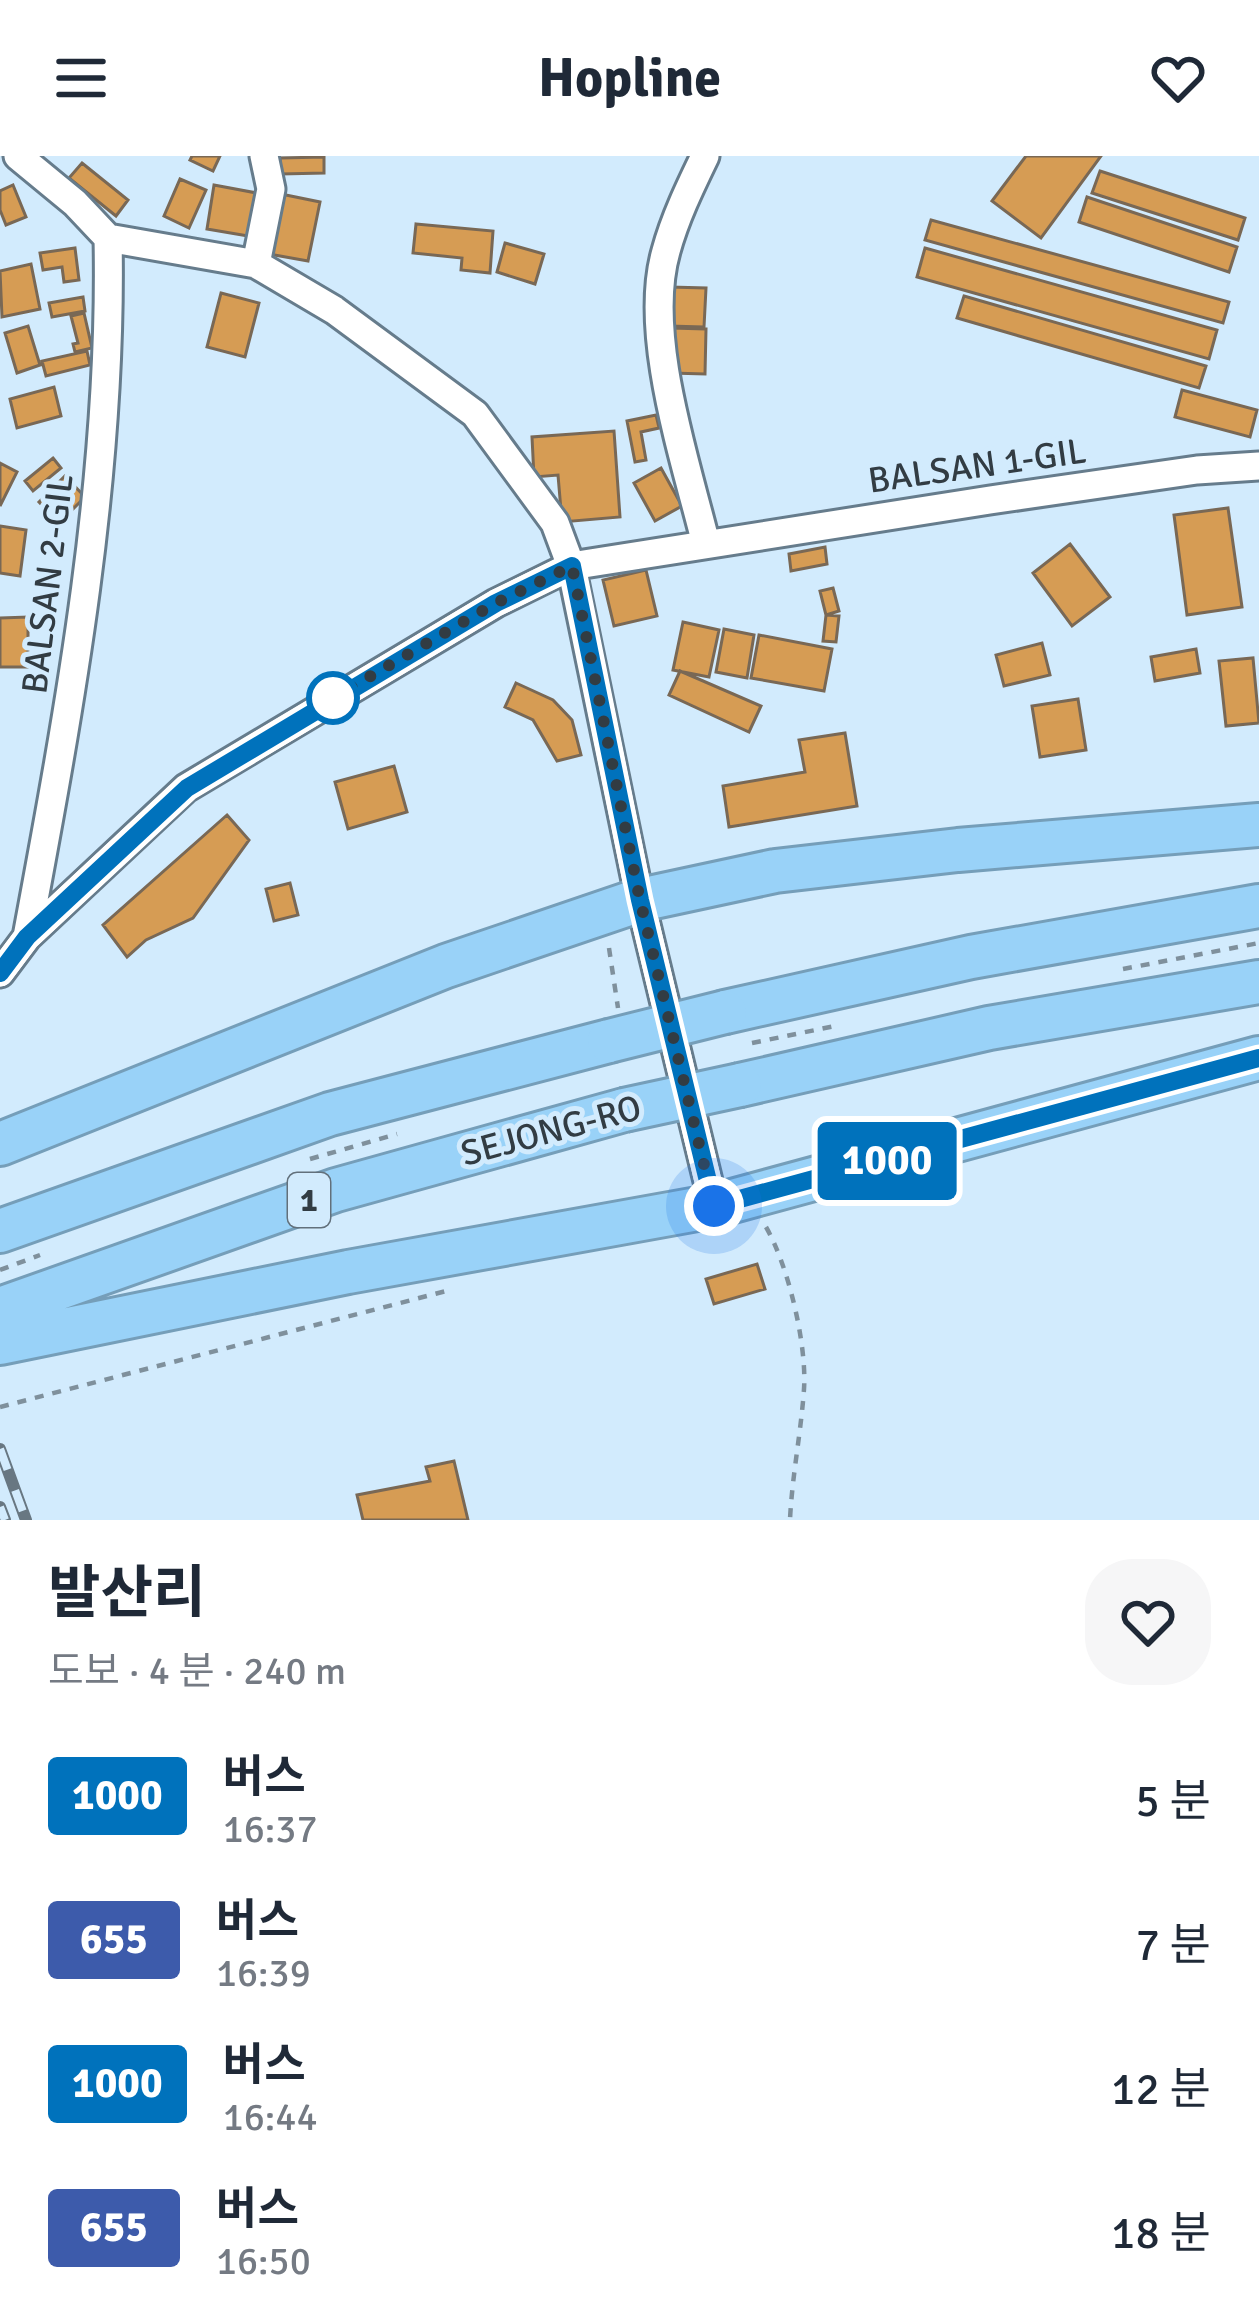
<!DOCTYPE html>
<html lang="ko">
<head>
<meta charset="utf-8">
<style>
  body { margin:0; font-family:Signika,"Noto Sans KR",sans-serif; background:#f6f6f7; color:#1f2937; height:100vh; display:flex; flex-direction:column; font-size:45px; white-space:nowrap }
  * { box-sizing:border-box; margin:0 }
  p { font-size:39px; color:#747a83 }
  .icon { flex:none; width:66px; height:66px; fill:none; stroke:currentColor; stroke-width:2; stroke-linecap:round; stroke-linejoin:round }
  .map { position:relative; height:1364px; overflow:hidden }
  .sheet { display:flex; flex-direction:column; background:#fff; flex:1 }
  .sheet>* { flex:none }
  .badge { padding:0 24px; border-radius:9px; font-size:42px; line-height:78px }
  .you { position:absolute; width:60px; height:60px; margin:-30px; border:9px solid #fff; border-radius:50%; background:#1a73e8; box-shadow:0 0 0 18px #1a73e833 }
  .map>.badge { position:absolute; translate:-50% -50%; box-shadow:0 0 0 6px #fff }
  .round { display:grid; place-items:center; flex:none; width:126px; height:126px; border-radius:48px; background:#f6f6f7 }
  .summary { display:flex; align-items:center; justify-content:space-between; height:204px; padding:0 48px }
  h1 { font-size:57px; font-weight:700; line-height:90px }
  ul { padding:0; list-style:none }
  li { display:flex; align-items:center; gap:36px; height:144px; padding:0 48px }
  li div { flex:1 }
  li b { display:block; font-size:45px }
  li em { font-style:normal }
  li .badge { min-width:132px; font-weight:700; text-align:center }
  header { display:flex; justify-content:space-between; align-items:center; height:156px; padding:0 48px; background:#fff; font-size:54px; font-weight:700 }
  .map>svg:first-child { display:block }
  .building { fill:#d69c54; stroke:#796855; stroke-width:3 }
  .lines { fill:none; stroke-linecap:round; stroke-linejoin:round }
  .minor-casing { stroke:#667c8c; stroke-width:33 }
  .highway-casing { stroke:#759eb9; stroke-width:48 }
  .path { stroke:#7f909c; stroke-width:4.5; stroke-dasharray:9 9; stroke-linecap:butt }
  .minor { stroke:#fff; stroke-width:27 }
  .highway { stroke:#99d2f8; stroke-width:42 }
  .rail-casing { stroke:#687782; stroke-width:12 }
  .rail { stroke:#d2ebfd; stroke-width:8; stroke-dasharray:22; stroke-linecap:butt }
  .highway-bridge-casing { stroke:#759eb9; stroke-width:48; stroke-linecap:butt }
  .highway-bridge { stroke:#99d2f8; stroke-width:42 }
  .line-casing { stroke:#fff; stroke-width:27 }
  .line { stroke:#0072bc; stroke-width:18 }
  .walk { stroke:#323c43; stroke-width:12; stroke-dasharray:0 21.6 }
  .stop-dot { fill:#fff; stroke:#0072bc; stroke-width:6 }
  .labels { text-anchor:middle; dominant-baseline:central; stroke-width:10; stroke-linejoin:round; paint-order:stroke }
  .shield { fill:#d2ebfd; stroke:#62707b; stroke-width:3 }
  .shield-label { font-size:33px; font-weight:bold; fill:#323c43 }
  .street-label { font-size:36px; fill:#323c43; stroke:#d2ebfd }
</style>
</head>
<body>
<header><svg class="icon" aria-label="menu" viewBox="0 0 24 24"><path d="M4 6h16M4 12h16M4 18h16"/></svg>Hopline<svg class="icon" aria-label="heart" viewBox="0 0 24 24"><path d="M12 20l-8-8c-3-5 5-10 8-4 3-6 11-1 8 4z"/></svg></header>
<div class="map">
<svg width="1259" height="1364" viewBox="0 0 1259 1364">
  <rect width="100%" height="100%" fill="#d2ebfd"/>
  <path class="building" d="M192 0H220L213 15 190 4Z
    M1026 0H1101L1041 82 992 45Z
    M324 1V17L281 18 280 2Z
    M82 7 128 44 116 60 69 22Z
    M1100 15 1245 62 1238 84 1092 37Z
    M180 23 206 34 189 72 164 60Z
    M13 29 26 61 6 69 0 54V35Z
    M214 29 262 38 254 81 207 73Z
    M281 38 320 46 308 105 269 98Z
    M1087 41 1237 91 1229 116 1079 66Z
    M931 64 1229 146 1223 167 925 84Z
    M416 68 493 75 490 117 461 114 462 102 413 97Z
    M505 87 544 98 535 128 497 116Z
    M75 92 79 124 64 126 62 111 43 114 40 97Z
    M925 92 1217 174 1209 203 917 121Z
    M31 108 40 153 2 161 0 115Z
    M669 131 706 132 704 171 668 170Z
    M221 137 259 147 245 201 207 191Z
    M964 140 1206 210 1199 232 957 162Z
    M83 141 85 155 52 161 49 147Z
    M84 157 92 192 75 196 73 188 78 187 71 160Z
    M28 170 40 209 17 217 5 177Z
    M671 172 706 173 705 218 671 217Z
    M87 195 90 209 46 220 42 205Z
    M54 231 61 260 17 272 10 243Z
    M1182 234 1257 254 1250 281 1175 261Z
    M656 259 659 272 641 276 646 304 635 306 627 265Z
    M614 275 620 361 562 366 558 319 534 321 532 281Z
    M53 302 61 312 33 335 25 325Z
    M0 307 17 316 0 350Z
    M661 312 682 350 655 365 634 327Z
    M65 320 85 341 59 367 39 346Z
    M1228 352 1242 451 1187 459 1174 359Z
    M0 370 26 374 20 420 0 417Z
    M1070 388 1110 441 1072 470 1033 417Z
    M825 391 827 408 791 415 789 398Z
    M646 414 657 460 614 470 603 424Z
    M833 432 839 455 826 459 820 435Z
    M826 459 839 460 836 486 823 485Z
    M28 461V511H0V462Z
    M683 466 719 474 709 521 673 514Z
    M724 473 754 479 747 522 716 516Z
    M759 479 832 493 824 535 751 522Z
    M1042 487 1050 519 1004 530 996 499Z
    M1196 493 1200 517 1155 525 1151 501Z
    M1253 502 1259 567 1226 570 1219 505Z
    M680 515 761 550 749 576 669 539Z
    M516 527 553 544 572 564 581 599 557 605 533 564 505 551Z
    M1078 543 1086 594 1040 601 1032 550Z
    M845 577 857 650 729 671 723 630 805 616 799 584Z
    M394 610 407 656 348 673 335 626Z
    M227 659 249 684 193 762 146 784 127 801 103 769Z
    M290 727 298 759 274 765 266 733Z
    M757 1108 765 1133 714 1148 706 1123Z
    M454 1305 468 1364H363L357 1339 430 1325 426 1311Z"/>
  <g class="lines">
    <defs>
      <path id="minor" d="M18 0 75 47 108 82C113 318 70 550 27 781
        M705 0C690 31 675 62 666 95 642 178 686 306 706 388
        M108 82 256 108 334 154 475 258 555 367 571 410 640 744 714 1050
        M256 108 271 33 264 0
        M0 817 27 781 186 632 496 447 571 410 990 344 1197 314 1259 310"/>
      <path id="highway" d="M725 856 971 801 1259 750
        M740 929 989 872 1259 826
        M0 988 446 810 640 744 775 715 958 694 1259 669
        M0 1075 330 958 609 885
        M0 1153 336 1034 624 954
        M0 1187 348 1116 714 1050 1259 902"/>
    </defs>
    <use href="#minor" class="minor-casing"/>
    <use href="#highway" class="highway-casing"/>
    <path class="path" d="M609 792 618 852
      M1123 813 1259 787
      M752 887 835 870
      M310 1003 397 978
      M766 1071C788 1109 807 1188 804 1233 801 1277 792 1320 790 1364
      M0 1114 40 1099
      M0 1251 450 1134"/>
    <use href="#minor" class="minor"/>
    <use href="#highway" class="highway"/>
    <defs>
      <path id="rail" d="M0 1293 26 1364
        M0 1351 5 1364"/>
    </defs>
    <use href="#rail" class="rail-casing"/>
    <use href="#rail" class="rail"/>
    <defs>
      <path id="highway-bridge" d="M609 885 725 856
        M624 954 740 929"/>
    </defs>
    <use href="#highway-bridge" class="highway-bridge-casing"/>
    <use href="#highway-bridge" class="highway-bridge"/>
  </g>
  <g class="lines">
    <defs>
      <path id="line" d="M0 817 27 781 187 632 496 447 572 410 640 744 714 1050 1259 902"/>
    </defs>
    <use href="#line" class="line-casing"/>
    <use href="#line" class="line"/>
    <path class="walk" d="M333 542 496 447 572 410 640 744 714 1050"/>
  </g>
  <circle class="stop-dot" cx="333" cy="542" r="24"/>
  <g class="labels">
    <rect class="shield" x="288" y="1017" width="42" height="54" rx="9"/>
    <g class="shield-label">
      <text x="309" y="1044">1</text>
    </g>
    <g class="street-label">
      <text transform="translate(977 310) rotate(-8)">BALSAN 1-GIL</text>
      <text transform="translate(48 428) rotate(-83)">BALSAN 2-GIL</text>
      <text transform="translate(551 975) rotate(-15)">SEJONG-RO</text>
    </g>
  </g>
</svg>
<div class="you" style="left:714px;top:1050px"></div>
<b class="badge" style="left:887px;top:1005px;background:#0072bc;color:#fff">1000</b>
</div>
<section class="sheet">
<div class="summary"><div><h1>발산리</h1><p>도보 · 4 분 · 240 m</p></div><a class="round"><svg class="icon" aria-label="heart" viewBox="0 0 24 24"><path d="M12 20l-8-8c-3-5 5-10 8-4 3-6 11-1 8 4z"/></svg></a></div>
<ul>
<li><span class="badge" style="background:#0072bc;color:#fff">1000</span><div><b>버스</b><p>16:37</p></div><em>5 분</em></li>
<li><span class="badge" style="background:#3d5bab;color:#fff">655</span><div><b>버스</b><p>16:39</p></div><em>7 분</em></li>
<li><span class="badge" style="background:#0072bc;color:#fff">1000</span><div><b>버스</b><p>16:44</p></div><em>12 분</em></li>
<li><span class="badge" style="background:#3d5bab;color:#fff">655</span><div><b>버스</b><p>16:50</p></div><em>18 분</em></li>
</ul>
</section>
</body>
</html>
